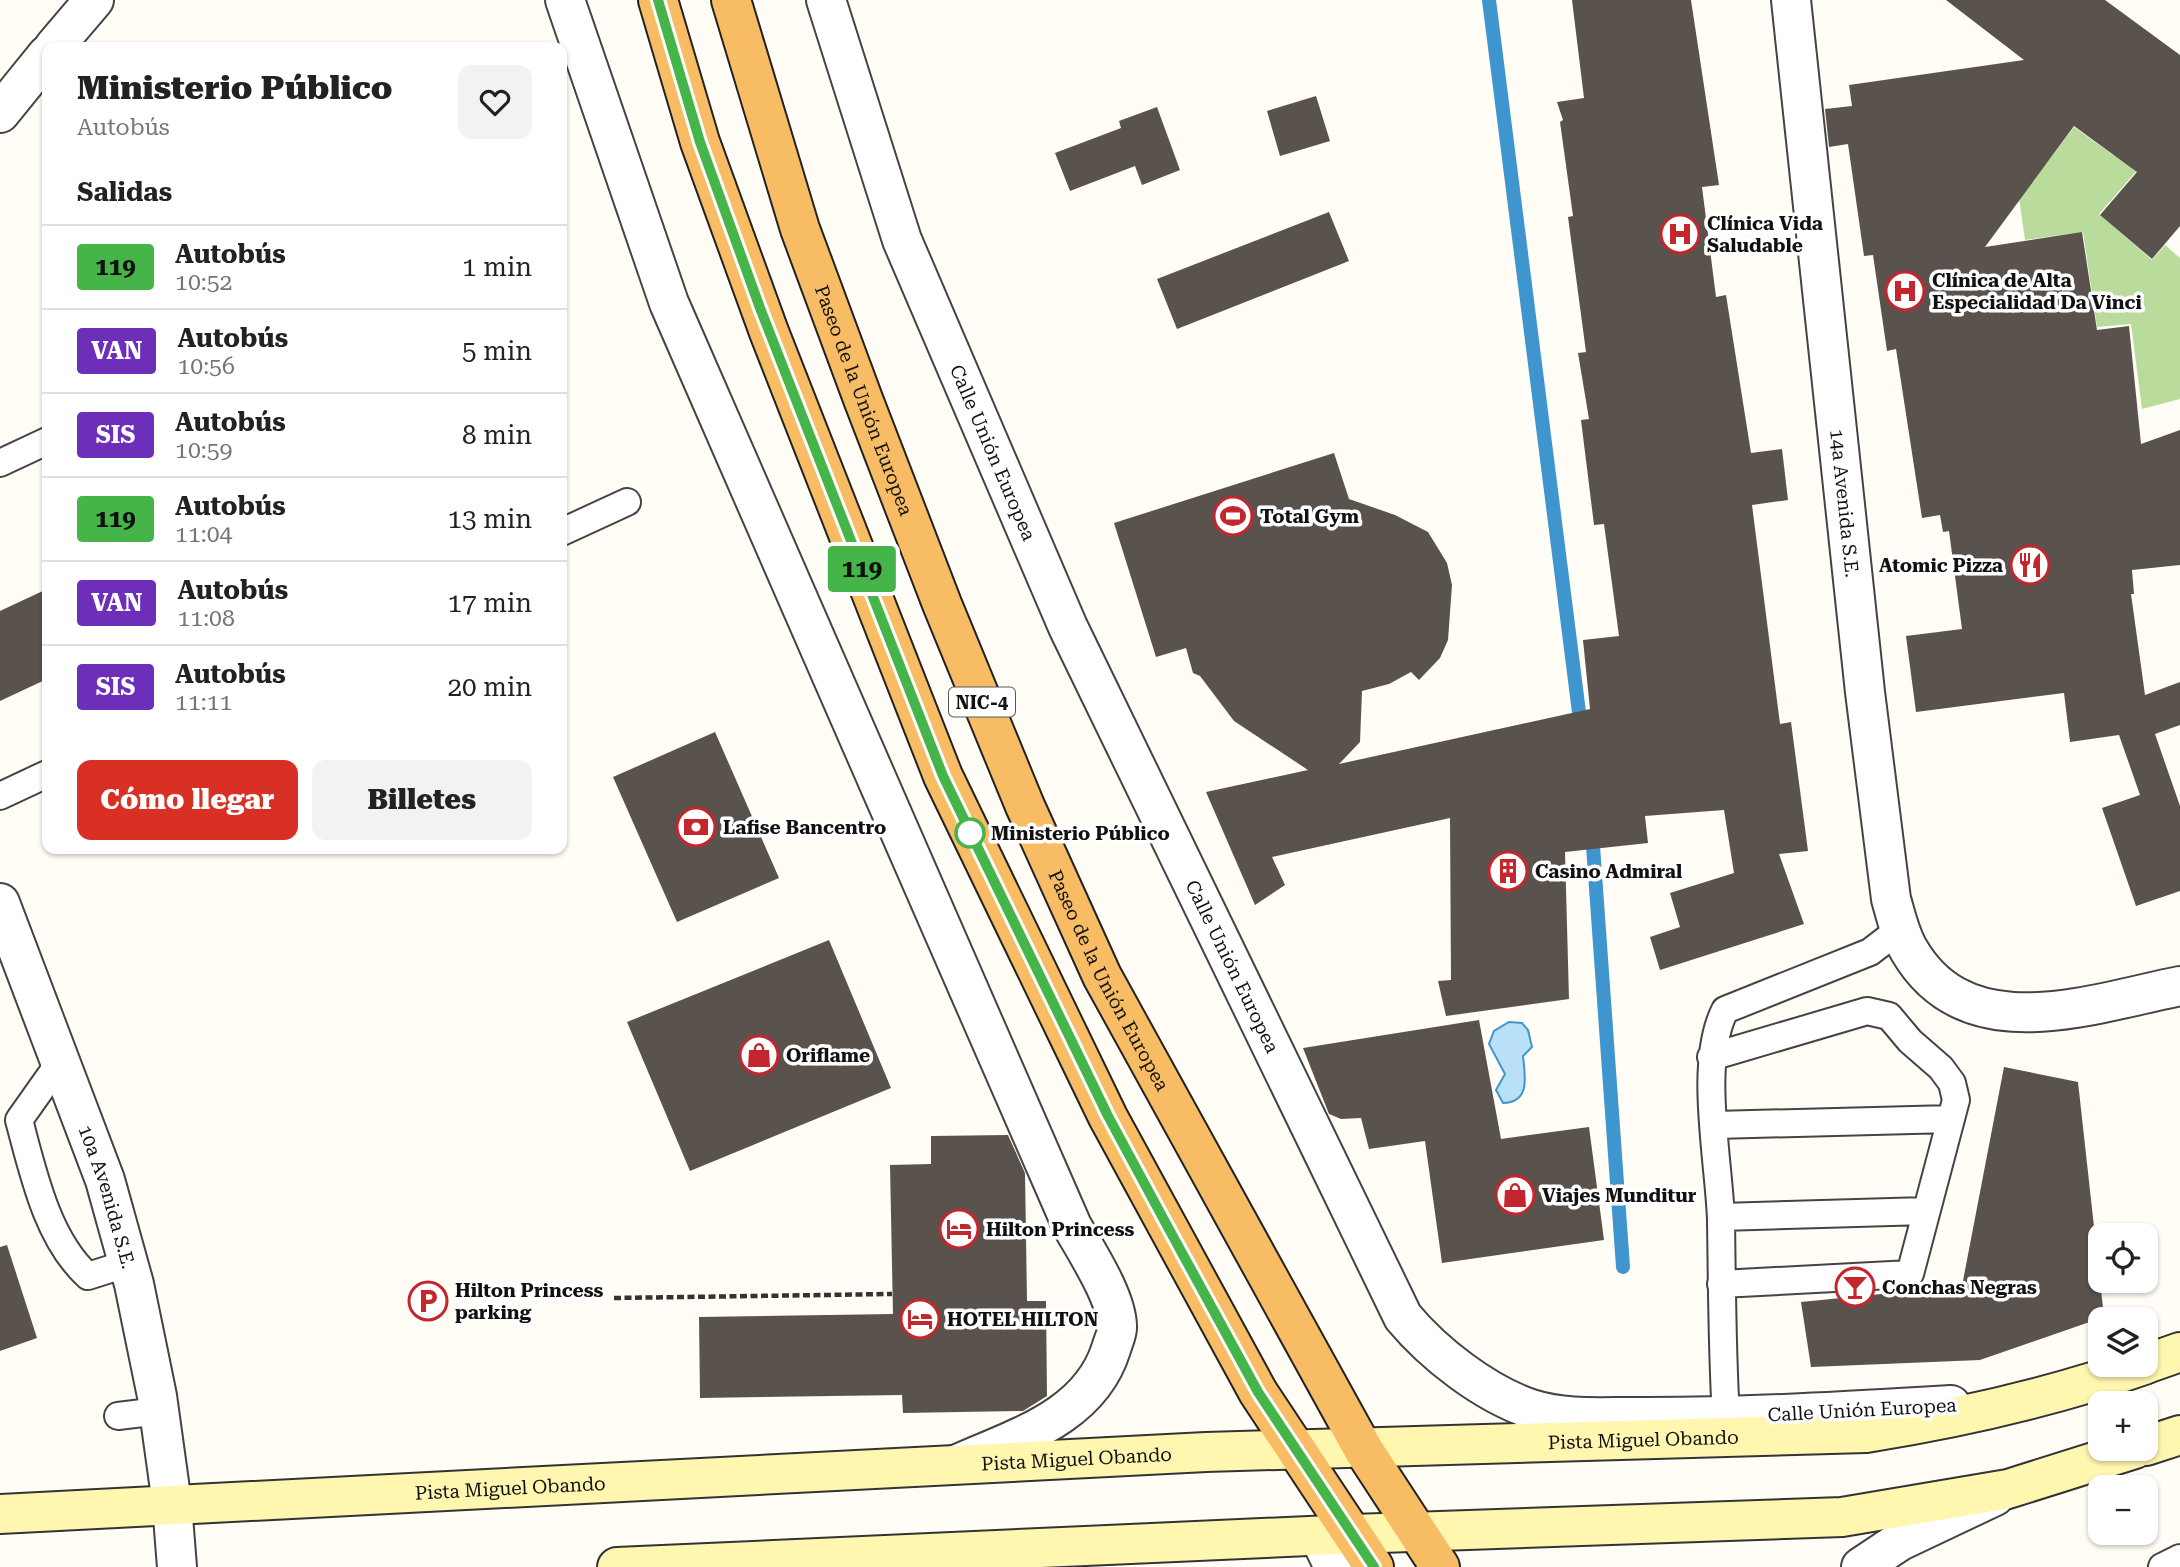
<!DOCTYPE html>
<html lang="es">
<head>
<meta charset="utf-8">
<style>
  body { margin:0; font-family:"Roboto Serif",serif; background:#f2f2f2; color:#222; height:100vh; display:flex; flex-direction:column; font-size:26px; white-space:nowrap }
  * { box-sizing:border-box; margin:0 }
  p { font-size:23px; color:#767676 }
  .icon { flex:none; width:38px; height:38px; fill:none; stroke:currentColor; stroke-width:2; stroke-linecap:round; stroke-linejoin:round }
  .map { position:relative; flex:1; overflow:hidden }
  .panel { position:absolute; left:42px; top:42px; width:525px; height:812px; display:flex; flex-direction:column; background:#fff; border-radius:14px; box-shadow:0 2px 5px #0004 }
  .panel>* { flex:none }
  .badge { padding:0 14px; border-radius:5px; font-size:24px; line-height:46px }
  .buttons { position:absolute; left:2088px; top:1223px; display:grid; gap:14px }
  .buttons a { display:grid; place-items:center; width:70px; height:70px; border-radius:14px; background:#fff; box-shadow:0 2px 5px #0004; font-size:35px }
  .map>.badge { position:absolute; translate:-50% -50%; box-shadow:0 0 0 4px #fff }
  h2 { padding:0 35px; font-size:26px; line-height:63px }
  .round { display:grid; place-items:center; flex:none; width:74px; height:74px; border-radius:14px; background:#f2f2f2 }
  .overview { display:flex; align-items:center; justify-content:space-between; height:119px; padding:0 35px }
  h1 { font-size:33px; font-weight:800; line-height:52px }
  .button { display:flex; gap:14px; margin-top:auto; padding:14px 35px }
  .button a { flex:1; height:80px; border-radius:14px; background:#d93025; color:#fff; font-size:28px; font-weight:800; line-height:80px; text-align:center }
  .button a+a { background:#f2f2f2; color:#222 }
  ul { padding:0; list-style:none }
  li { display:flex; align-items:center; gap:21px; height:84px; padding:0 35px; border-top:2px solid #e0e0e0 }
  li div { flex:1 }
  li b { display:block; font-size:26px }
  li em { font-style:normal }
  li .badge { min-width:77px; font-weight:700; text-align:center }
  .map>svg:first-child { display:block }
  .forest { fill:#b9dc9c }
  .water { fill:#b9e0f7; stroke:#3f96cf; stroke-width:2 }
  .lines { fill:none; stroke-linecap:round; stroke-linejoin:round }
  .stream { stroke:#3f96cf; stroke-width:14 }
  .building { fill:#5a524d }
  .service-casing { stroke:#444; stroke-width:30 }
  .minor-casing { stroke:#444; stroke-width:42 }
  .tertiary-casing { stroke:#444; stroke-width:42 }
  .secondary-casing { stroke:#333; stroke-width:42 }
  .trunk-casing { stroke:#222; stroke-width:42 }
  .path { stroke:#333; stroke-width:4.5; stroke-dasharray:7 3.5; stroke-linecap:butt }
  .service { stroke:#fff; stroke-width:26 }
  .minor { stroke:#fff; stroke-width:38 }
  .tertiary { stroke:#fff; stroke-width:38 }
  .secondary { stroke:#fff6b0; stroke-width:38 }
  .trunk { stroke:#f7bc64; stroke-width:38 }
  .line-casing { stroke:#fff; stroke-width:16 }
  .line { stroke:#45b549; stroke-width:10 }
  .stop-dot { fill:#fff; stroke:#45b549; stroke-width:3.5 }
  .labels { text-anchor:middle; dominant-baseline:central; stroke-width:7; stroke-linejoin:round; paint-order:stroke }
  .shield { fill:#fff; stroke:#585858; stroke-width:2 }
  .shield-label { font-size:18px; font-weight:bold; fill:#111 }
  .poi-label { font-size:19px; font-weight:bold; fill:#111; stroke:#fff; text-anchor:start }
  .street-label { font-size:19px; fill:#111; stroke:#fff }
  .stop-label { font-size:19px; font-weight:bold; fill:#111; stroke:#fff; text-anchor:start }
</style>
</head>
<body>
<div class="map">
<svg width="2180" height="1567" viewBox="0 0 2180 1567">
  <rect width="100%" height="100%" fill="#fffdf5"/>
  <path class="forest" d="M2159 96 2180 121 2099 214 2152 260 2165 245 2180 258V399L2142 409 2131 324 2097 327 2083 232 2025 240 2014 163 2046 164 2074 127 2113 155Z"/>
  <path class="water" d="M1509 1022 1522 1023 1528 1030 1532 1047 1523 1056C1525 1076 1531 1102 1503 1103L1496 1090 1505 1074 1489 1044 1494 1031Z"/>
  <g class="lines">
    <path class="stream" d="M1489 0 1581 728
      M1592 832 1623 1267"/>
  </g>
  <path class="building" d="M1572 0H1691L1719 185 1702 187 1716 297 1726 295 1751 453 1782 449 1788 500 1752 505 1780 724 1791 722 1808 851 1779 854 1804 924 1660 970 1650 937 1680 927 1670 893 1734 873 1724 810 1645 816 1648 843 1565 852 1569 999 1446 1016 1438 981 1451 980 1450 818 1272 857 1285 885 1255 905 1206 792 1308 770 1234 721 1200 676 1193 673 1186 648 1156 657 1114 523 1334 453 1349 499 1395 515 1428 532 1447 563 1452 585 1448 640 1440 658 1419 680 1411 672 1389 684 1362 691 1360 742 1339 764 1590 709 1583 640 1619 636 1604 524 1594 525 1581 420 1589 419 1578 353 1586 352 1568 217 1573 216 1560 122 1563 120 1557 102 1584 98Z
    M1946 0H2105L2180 55V226L2152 259 2100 215 2137 172 2074 126 1985 247 2082 232 2097 330 2129 326 2141 444 2180 430V565L2132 570 2134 594H2131L2145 695 2180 682V725L2155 734 2180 806V891L2136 906 2102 808 2140 795 2119 735 2070 742 2064 693 1916 712 1906 636 1962 629 1949 531 1943 532 1940 515 1922 518 1896 349 1887 351 1873 255 1864 256 1848 144 1829 147 1825 109 1852 106 1849 85 2024 60Z
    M1316 96 1330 141 1280 156 1267 111Z
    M1157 107 1180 170 1142 185 1135 166 1070 191 1055 153 1121 128 1119 121Z
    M1329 212 1349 261 1177 329 1157 279Z
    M47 589V679L0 701V611Z
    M715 732 779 878 677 922 613 777Z
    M829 940 891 1088 690 1171 627 1022Z
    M1479 1020 1501 1139 1589 1127 1604 1240 1442 1263 1425 1141 1369 1149 1361 1118 1341 1119 1329 1114 1303 1048Z
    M2004 1067 2078 1082 2104 1317 1980 1360 1811 1367 1801 1302 1962 1286Z
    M1008 1135 1025 1173 1027 1301H1046L1047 1396 1023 1411 903 1413 902 1395 700 1398 699 1317 893 1314 890 1165 931 1164V1136Z
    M7 1245 37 1338 0 1351V1247Z"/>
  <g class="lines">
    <defs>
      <path id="service" d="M0 463 47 441
        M562 532 627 502
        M0 796 47 774
        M1711 1057 1867 1011 1889 1016 1910 1041 1941 1068 1952 1083 1956 1100 1910 1274 1721 1284
        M60 1062 19 1120C33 1172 47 1239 88 1276L129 1263
        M1715 1125 1951 1119
        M1721 1217 1926 1211
        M118 1416 159 1411
        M1726 1417C1722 1352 1722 1286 1721 1220 1719 1160 1698 1063 1725 1010L1870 952 1900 929
        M2162 1567 2180 1558"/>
      <g id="minor">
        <path d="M565 0 669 303 1072 1226C1086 1251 1118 1299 1117 1328 1117 1334 1113 1342 1111 1349 1090 1416 1019 1437 960 1463"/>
        <path id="s1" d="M826 0 902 240 1068 627 1403 1317C1434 1354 1484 1393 1531 1409 1568 1421 1609 1416 1648 1417 1749 1417 1850 1411 1951 1405"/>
        <path id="s2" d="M1791 0 1865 692 1891 899C1896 916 1900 935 1909 950 1967 1050 2090 1004 2180 986"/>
        <path d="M54 47 94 0"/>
        <path d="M0 113 47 55"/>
        <path id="s3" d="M0 903 105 1180 134 1284 157 1396 172 1504"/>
        <path d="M1320 1538 1334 1567"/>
        <path d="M1861 1567 1900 1541 1995 1496"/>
      </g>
      <path id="tertiary" d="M172 1504 177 1567"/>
      <g id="secondary">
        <path d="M2146 1364 2180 1352"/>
        <path d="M2146 1446 2180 1435"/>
        <path id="s4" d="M0 1514 1206 1452 1866 1433C1961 1418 2053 1397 2144 1365"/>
        <path d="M617 1567 1353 1534 1842 1517 2008 1489 2135 1449"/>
      </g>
      <g id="trunk">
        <path d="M658 0 700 142 769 332 943 776 1108 1117 1258 1392 1374 1567"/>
        <path id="s5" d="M731 0 800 229 863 399 942 604 1025 806 1102 976 1363 1449 1440 1567"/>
      </g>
    </defs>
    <use href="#service" class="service-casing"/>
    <use href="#minor" class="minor-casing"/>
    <use href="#tertiary" class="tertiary-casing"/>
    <use href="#secondary" class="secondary-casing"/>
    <use href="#trunk" class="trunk-casing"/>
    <path class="path" d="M614 1298 892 1294"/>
    <use href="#service" class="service"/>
    <use href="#minor" class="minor"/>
    <use href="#tertiary" class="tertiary"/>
    <use href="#secondary" class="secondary"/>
    <use href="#trunk" class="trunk"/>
  </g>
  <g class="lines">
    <defs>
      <path id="line" d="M658 0 700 142 760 308 943 776 1108 1116 1170 1231 1258 1392 1374 1567"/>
    </defs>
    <use href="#line" class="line-casing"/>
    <use href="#line" class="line"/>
  </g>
  <defs>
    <symbol id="hospital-ring" viewBox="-11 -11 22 22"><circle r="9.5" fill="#fff" stroke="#c4262e" stroke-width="1.5"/><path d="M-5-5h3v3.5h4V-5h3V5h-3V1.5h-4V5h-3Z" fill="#c4262e"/></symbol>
    <symbol id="stadium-ring" viewBox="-11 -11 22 22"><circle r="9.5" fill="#fff" stroke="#c4262e" stroke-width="1.5"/><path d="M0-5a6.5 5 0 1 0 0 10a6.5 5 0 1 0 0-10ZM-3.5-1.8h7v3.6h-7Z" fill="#c4262e"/></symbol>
    <symbol id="restaurant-ring" viewBox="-11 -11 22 22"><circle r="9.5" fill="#fff" stroke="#c4262e" stroke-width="1.5"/><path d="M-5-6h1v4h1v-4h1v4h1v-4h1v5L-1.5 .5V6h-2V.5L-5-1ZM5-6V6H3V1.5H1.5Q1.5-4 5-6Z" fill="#c4262e"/></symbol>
    <symbol id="bank-ring" viewBox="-11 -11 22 22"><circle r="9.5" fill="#fff" stroke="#c4262e" stroke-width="1.5"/><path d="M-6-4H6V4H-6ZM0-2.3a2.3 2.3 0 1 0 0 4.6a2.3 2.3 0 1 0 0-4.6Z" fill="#c4262e"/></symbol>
    <symbol id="building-ring" viewBox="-11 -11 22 22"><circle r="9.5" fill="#fff" stroke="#c4262e" stroke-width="1.5"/><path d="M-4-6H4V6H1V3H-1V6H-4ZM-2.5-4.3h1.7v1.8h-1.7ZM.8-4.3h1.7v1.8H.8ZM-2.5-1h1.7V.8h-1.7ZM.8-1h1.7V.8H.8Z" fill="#c4262e"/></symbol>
    <symbol id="shop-ring" viewBox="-11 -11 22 22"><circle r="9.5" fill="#fff" stroke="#c4262e" stroke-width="1.5"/><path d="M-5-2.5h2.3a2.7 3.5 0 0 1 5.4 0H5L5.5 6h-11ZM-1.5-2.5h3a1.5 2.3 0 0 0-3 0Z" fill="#c4262e"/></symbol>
    <symbol id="hotel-ring" viewBox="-11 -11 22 22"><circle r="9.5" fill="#fff" stroke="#c4262e" stroke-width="1.5"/><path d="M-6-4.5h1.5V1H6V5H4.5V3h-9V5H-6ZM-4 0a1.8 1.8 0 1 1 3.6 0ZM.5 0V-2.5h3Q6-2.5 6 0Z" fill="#c4262e"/></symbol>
    <symbol id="bar-ring" viewBox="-11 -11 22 22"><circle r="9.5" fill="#fff" stroke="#c4262e" stroke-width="1.5"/><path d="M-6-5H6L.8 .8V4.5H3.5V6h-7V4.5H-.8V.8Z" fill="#c4262e"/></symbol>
    <symbol id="parking-ring" viewBox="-11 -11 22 22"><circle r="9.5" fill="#fff" stroke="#c4262e" stroke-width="1.5"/><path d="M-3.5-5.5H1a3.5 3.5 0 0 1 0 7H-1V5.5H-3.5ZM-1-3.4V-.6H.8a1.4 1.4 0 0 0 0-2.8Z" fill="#c4262e"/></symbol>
  </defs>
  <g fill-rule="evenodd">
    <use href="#hospital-ring" x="1658" y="212" width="44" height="44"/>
    <use href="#hospital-ring" x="1883" y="269" width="44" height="44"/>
    <use href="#stadium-ring" x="1211" y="494" width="44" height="44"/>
    <use href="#restaurant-ring" x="2008" y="543" width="44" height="44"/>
    <use href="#bank-ring" x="674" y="805" width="44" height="44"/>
    <use href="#building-ring" x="1486" y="849" width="44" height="44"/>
    <use href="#shop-ring" x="737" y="1033" width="44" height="44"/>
    <use href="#shop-ring" x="1493" y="1173" width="44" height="44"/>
    <use href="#hotel-ring" x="937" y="1207" width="44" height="44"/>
    <use href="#bar-ring" x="1833" y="1265" width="44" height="44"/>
    <use href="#parking-ring" x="406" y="1279" width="44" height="44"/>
    <use href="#hotel-ring" x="898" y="1297" width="44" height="44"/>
  </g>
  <circle class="stop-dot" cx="970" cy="833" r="14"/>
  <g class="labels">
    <rect class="shield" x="949" y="687.5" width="66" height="29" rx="5"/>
    <g class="shield-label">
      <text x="982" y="702">NIC-4</text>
    </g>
    <g class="poi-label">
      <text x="1707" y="223">Clínica Vida<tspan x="1707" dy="22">Saludable</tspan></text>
      <text x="1932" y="280">Clínica de Alta<tspan x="1932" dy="22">Especialidad Da Vinci</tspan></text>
      <text x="1260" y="516">Total Gym</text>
      <text x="2003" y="565" text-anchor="end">Atomic Pizza</text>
      <text x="723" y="827">Lafise Bancentro</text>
      <text x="1535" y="871">Casino Admiral</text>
      <text x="786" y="1055">Oriflame</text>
      <text x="1542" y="1195">Viajes Munditur</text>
      <text x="986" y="1229">Hilton Princess</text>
      <text x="1882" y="1287">Conchas Negras</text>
      <text x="455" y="1290">Hilton Princess<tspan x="455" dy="22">parking</tspan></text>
      <text x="947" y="1319">HOTEL HILTON</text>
    </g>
    <g class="street-label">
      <text stroke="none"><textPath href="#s5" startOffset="422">Paseo de la Unión Europea</textPath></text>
      <text stroke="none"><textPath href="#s1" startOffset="483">Calle Unión Europea</textPath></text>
      <text stroke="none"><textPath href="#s2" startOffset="506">14a Avenida S.E.</textPath></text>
      <text stroke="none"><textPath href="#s1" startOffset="1050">Calle Unión Europea</textPath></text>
      <text stroke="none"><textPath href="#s5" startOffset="1052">Paseo de la Unión Europea</textPath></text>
      <text stroke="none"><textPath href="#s3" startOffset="313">10a Avenida S.E.</textPath></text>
      <text transform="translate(1862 1410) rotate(-3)">Calle Unión Europea</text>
      <text stroke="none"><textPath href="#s4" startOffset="1645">Pista Miguel Obando</textPath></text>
      <text stroke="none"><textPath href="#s4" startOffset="1078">Pista Miguel Obando</textPath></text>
      <text stroke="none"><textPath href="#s4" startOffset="511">Pista Miguel Obando</textPath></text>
    </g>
    <g class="stop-label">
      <text x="991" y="833">Ministerio Público</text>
    </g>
  </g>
</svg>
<div class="buttons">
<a><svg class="icon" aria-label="locate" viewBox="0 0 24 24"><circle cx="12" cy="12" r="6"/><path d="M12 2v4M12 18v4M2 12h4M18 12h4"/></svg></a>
<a><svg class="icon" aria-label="layers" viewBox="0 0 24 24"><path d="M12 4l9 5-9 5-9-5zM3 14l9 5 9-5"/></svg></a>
<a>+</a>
<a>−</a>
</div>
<b class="badge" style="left:862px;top:569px;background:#45b549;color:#111">119</b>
<section class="panel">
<div class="overview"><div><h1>Ministerio Público</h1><p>Autobús</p></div><a class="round"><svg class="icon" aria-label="heart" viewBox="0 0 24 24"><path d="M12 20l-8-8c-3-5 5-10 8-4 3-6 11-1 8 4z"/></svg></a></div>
<h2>Salidas</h2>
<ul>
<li><span class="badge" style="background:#45b549;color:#111">119</span><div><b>Autobús</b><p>10:52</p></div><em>1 min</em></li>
<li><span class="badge" style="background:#6d2fba;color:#fff">VAN</span><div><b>Autobús</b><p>10:56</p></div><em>5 min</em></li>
<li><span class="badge" style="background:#6d2fba;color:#fff">SIS</span><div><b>Autobús</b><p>10:59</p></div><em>8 min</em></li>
<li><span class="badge" style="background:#45b549;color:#111">119</span><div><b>Autobús</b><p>11:04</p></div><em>13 min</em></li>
<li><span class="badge" style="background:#6d2fba;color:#fff">VAN</span><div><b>Autobús</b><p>11:08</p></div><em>17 min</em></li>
<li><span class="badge" style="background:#6d2fba;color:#fff">SIS</span><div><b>Autobús</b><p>11:11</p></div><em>20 min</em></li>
</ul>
<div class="button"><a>Cómo llegar</a><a>Billetes</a></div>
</section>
</div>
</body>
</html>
